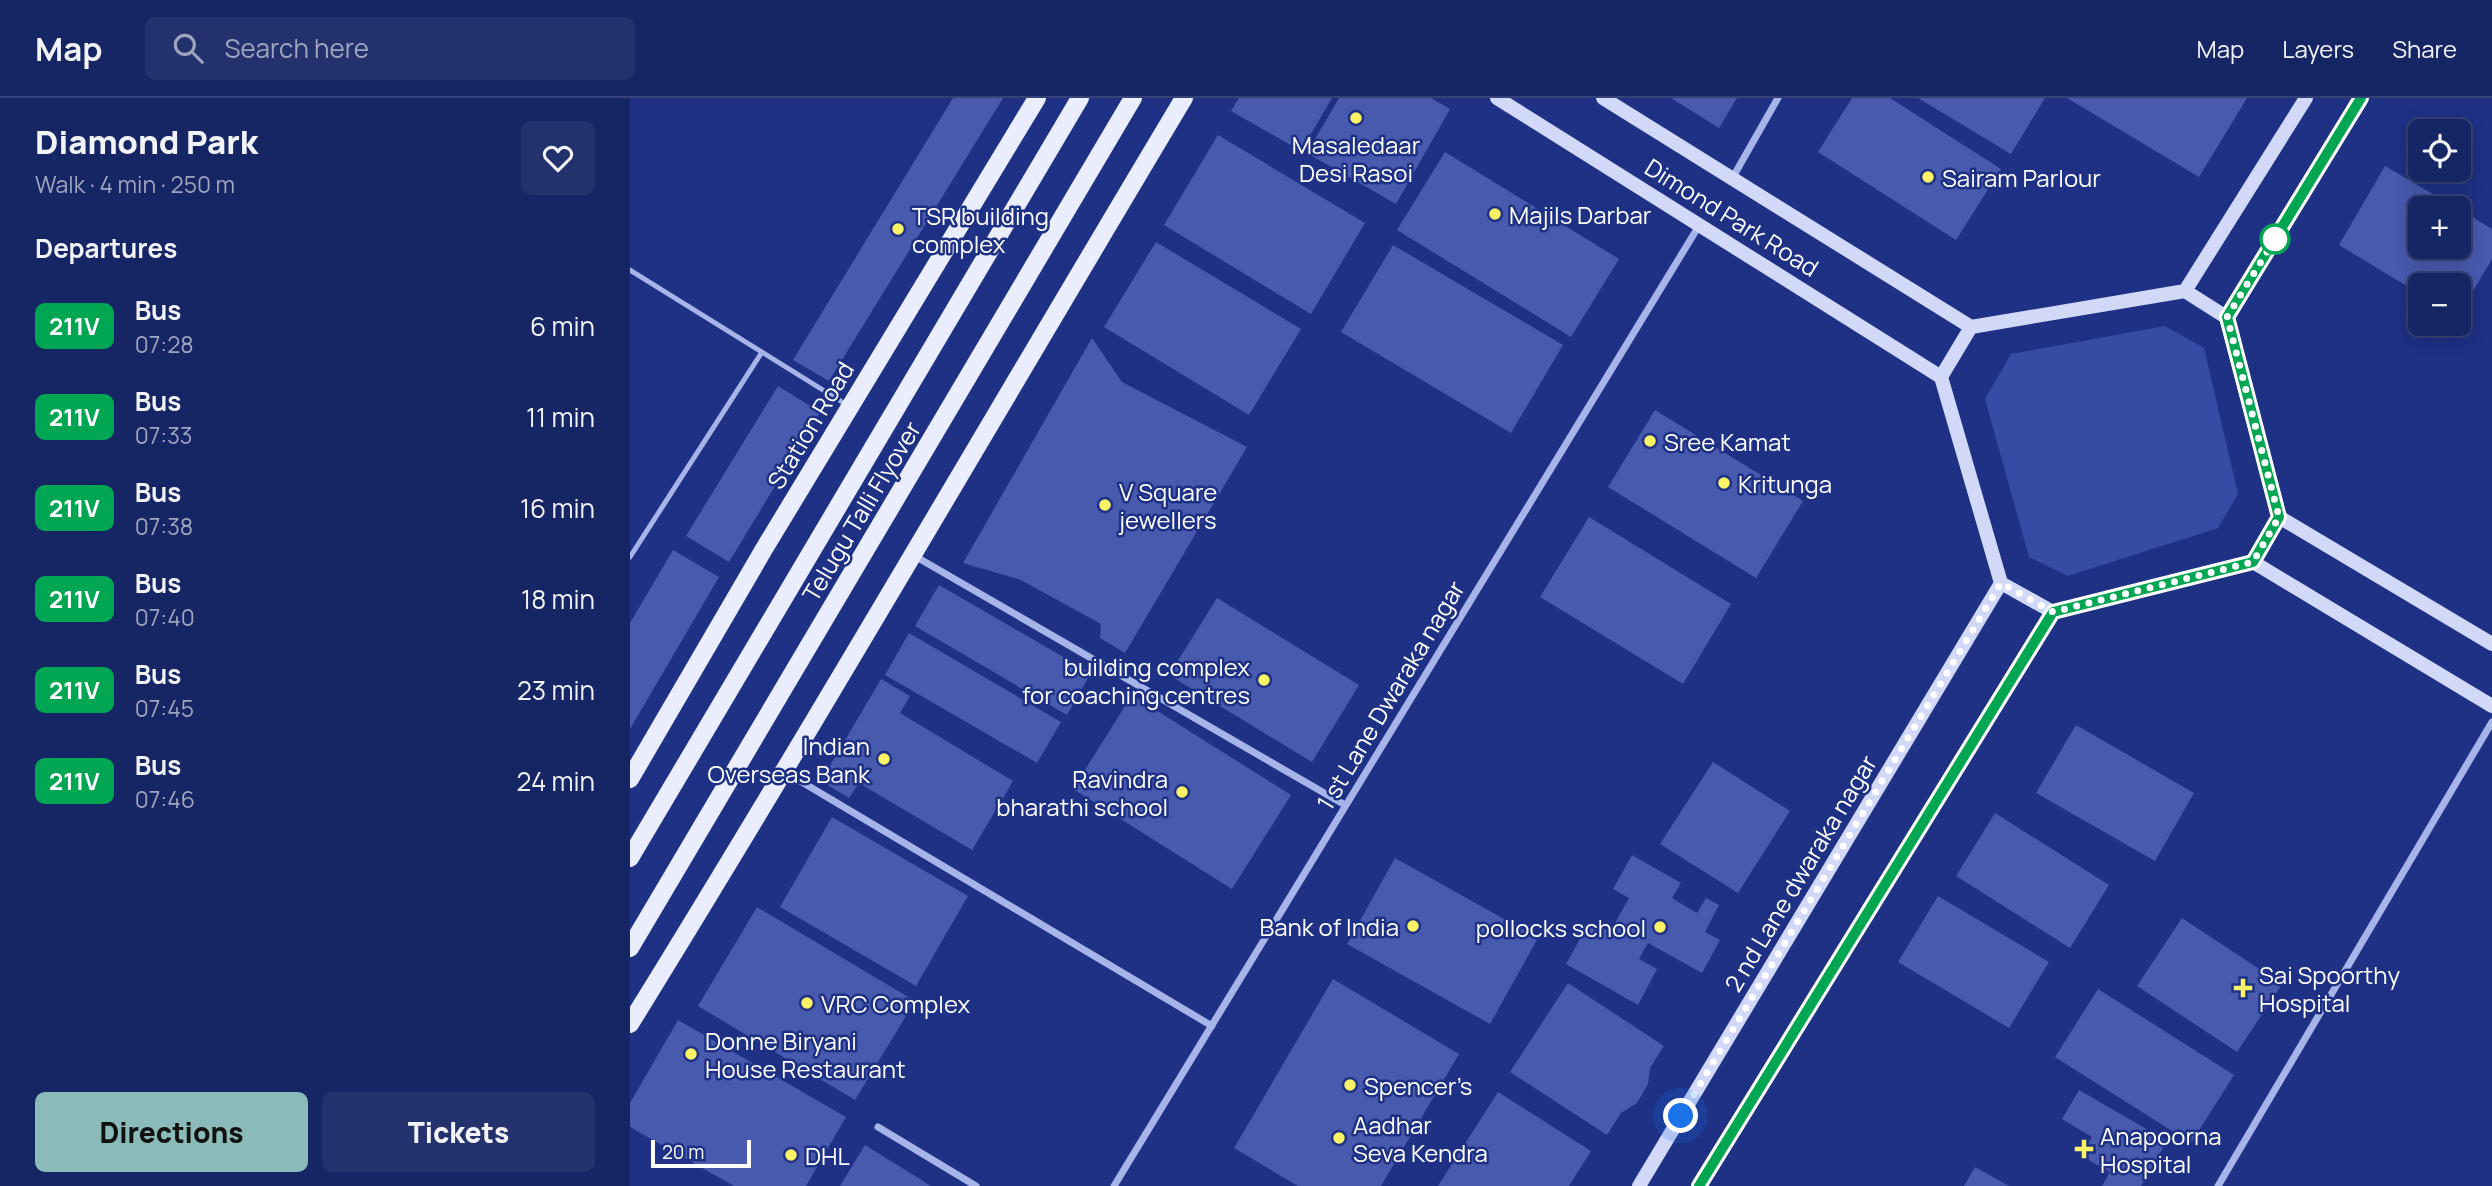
<!DOCTYPE html>
<html lang="en">
<head>
<meta charset="utf-8">
<style>
  body { margin:0; font-family:Manrope,sans-serif; background:#23316d; color:#f1f3f6; height:100vh; display:flex; flex-direction:column; font-size:26px; white-space:nowrap }
  * { box-sizing:border-box; margin:0 }
  p { font-size:23px; color:#9ea5bf }
  .icon { flex:none; width:38px; height:38px; fill:none; stroke:currentColor; stroke-width:2; stroke-linecap:round; stroke-linejoin:round }
  .map { position:relative; flex:1; overflow:hidden }
  .side { display:flex; flex-direction:column; background:#162564; width:630px }
  .side>* { flex:none }
  .badge { padding:0 14px; border-radius:10px; font-size:24px; line-height:46px }
  .fabs { position:absolute; left:1778px; top:21px; display:grid; gap:14px }
  .fabs a { display:grid; place-items:center; width:63px; height:63px; border-radius:10px; background:#162564; box-shadow:0 4px 18px #0003,0 0 0 2px #354278; font-size:35px }
  .scale { position:absolute; left:21px; bottom:18px; width:100px; box-sizing:border-box; padding-left:7px; border:4px solid #fff; border-top:0; font-size:19px; line-height:24px; white-space:nowrap; color:#fff; -webkit-text-stroke:5px #1e3185; paint-order:stroke }
  .you { position:absolute; width:35px; height:35px; margin:-18px; border:5px solid #fff; border-radius:50%; background:#1a73e8; box-shadow:0 0 0 10px #1a73e833 }
  .map>.badge { position:absolute; translate:-50% -50%; box-shadow:0 0 0 4px #fff }
  h2 { padding:0 35px; font-size:26px; line-height:63px }
  .round { display:grid; place-items:center; flex:none; width:74px; height:74px; border-radius:10px; background:#23316d }
  .summary { display:flex; align-items:center; justify-content:space-between; height:119px; padding:0 35px }
  h1 { font-size:33px; font-weight:800; line-height:52px }
  .primary-button { display:flex; gap:14px; margin-top:auto; padding:14px 35px }
  .primary-button a { flex:1; height:80px; border-radius:10px; background:#8bbbb9; color:#111; font-size:28px; font-weight:800; line-height:80px; text-align:center }
  .primary-button a+a { background:#23316d; color:#f1f3f6 }
  ul { padding:0; list-style:none }
  li { display:flex; align-items:center; gap:21px; height:91px; padding:0 35px }
  li div { flex:1 }
  li b { display:block; font-size:26px }
  li em { font-style:normal }
  li .badge { min-width:77px; font-weight:700; text-align:center }
  header { display:flex; align-items:center; gap:42px; box-sizing:border-box; height:98px; padding:0 35px; background:#162564; border-bottom:2px solid #354278 }
  header strong { font-size:33px }
  nav { display:flex; gap:38px; margin-inline-start:auto; font-size:24px }
  .search { width:490px; height:63px; background:#23316d; display:flex; align-items:center; gap:18px; box-sizing:border-box; padding:0 24px; border-radius:10px; color:#9ea5bf; font-size:26px }
  main { display:flex; flex:1; min-height:0 }
  .map>svg:first-child { display:block }
  .green { fill:#354ba4 }
  .building { fill:#475aae }
  .lines { fill:none; stroke-linecap:round; stroke-linejoin:round }
  .lane { stroke:#a6b4ea; stroke-width:5 }
  .street { stroke:#a6b4ea; stroke-width:7 }
  .secondary { stroke:#d2d8f8; stroke-width:14 }
  .primary { stroke:#eaedfe; stroke-width:18 }
  .line-casing { stroke:#fff; stroke-width:16 }
  .line { stroke:#00a651; stroke-width:10 }
  .walk { stroke:#fff; stroke-width:7; stroke-dasharray:0 12.6 }
  .poi-dot { fill:#f9f365; stroke:#1e3185; stroke-width:2.5 }
  .stop-dot { fill:#fff; stroke:#00a651; stroke-width:3.5 }
  .labels { text-anchor:middle; dominant-baseline:central; stroke-width:5; stroke-linejoin:round; paint-order:stroke }
  .poi-label { font-size:24px; fill:#fff; stroke:#1e3185; text-anchor:start }
  .street-label { font-size:24px; fill:#fff; stroke:#1e3185 }
</style>
</head>
<body>
<header>
<strong>Map</strong>
<div class="search"><svg class="icon" aria-label="search" viewBox="0 0 24 24"><circle cx="10" cy="10" r="6"/><path d="M15 15l6 6"/></svg>Search here</div>
<nav><a>Map</a><a>Layers</a><a>Share</a></nav>
</header>
<main>
<section class="side">
<div class="summary"><div><h1>Diamond Park</h1><p>Walk · 4 min · 250 m</p></div><a class="round"><svg class="icon" aria-label="heart" viewBox="0 0 24 24"><path d="M12 20l-8-8c-3-5 5-10 8-4 3-6 11-1 8 4z"/></svg></a></div>
<h2>Departures</h2>
<ul>
<li><span class="badge" style="background:#00a651;color:#fff">211V</span><div><b>Bus</b><p>07:28</p></div><em>6 min</em></li>
<li><span class="badge" style="background:#00a651;color:#fff">211V</span><div><b>Bus</b><p>07:33</p></div><em>11 min</em></li>
<li><span class="badge" style="background:#00a651;color:#fff">211V</span><div><b>Bus</b><p>07:38</p></div><em>16 min</em></li>
<li><span class="badge" style="background:#00a651;color:#fff">211V</span><div><b>Bus</b><p>07:40</p></div><em>18 min</em></li>
<li><span class="badge" style="background:#00a651;color:#fff">211V</span><div><b>Bus</b><p>07:45</p></div><em>23 min</em></li>
<li><span class="badge" style="background:#00a651;color:#fff">211V</span><div><b>Bus</b><p>07:46</p></div><em>24 min</em></li>
</ul>
<div class="primary-button"><a>Directions</a><a>Tickets</a></div>
</section>
<div class="map">
<svg width="1862" height="1088" viewBox="0 0 1862 1088">
  <rect width="100%" height="100%" fill="#1e3185"/>
  <path class="green" d="M1535 228 1574 250 1608 396 1588 430 1438 478 1399 459 1355 301 1381 256Z"/>
  <path class="building" d="M323 0H373L199 283 163 262Z
    M609 0H702L671 53 601 13Z
    M709 0H801L820 11 766 106 677 55Z
    M1041 0H1107L1089 30Z
    M1222 0H1260L1371 71 1326 142 1188 54Z
    M1288 0H1415L1381 56Z
    M1437 0H1617L1569 79Z
    M588 37 735 125 681 216 534 127Z
    M815 54 989 161 941 239 767 132Z
    M1755 68 1827 110H1790V149H1829V111L1862 131V161L1829 217V187H1790V196L1709 147Z
    M526 144 671 231 619 317 474 229Z
    M763 147 933 247 881 335 711 234Z
    M462 240 492 284 617 349 495 555 470 540 471 526 391 482 333 465Z
    M148 288 190 314 99 464 56 438Z
    M1025 312 1173 403 1126 480 978 389Z
    M959 419 1101 506 1053 586 910 499Z
    M43 452 89 479 0 631V525Z
    M309 487 461 575 437 617 285 528Z
    M587 500 729 587 682 664 539 577Z
    M279 535 431 624 407 665 255 577Z
    M251 581 280 598 270 615 383 683 342 752 229 685 219 700 191 683Z
    M502 597 661 697 602 791 443 691Z
    M1446 627 1564 695 1525 763 1406 695Z
    M1083 664 1160 713 1108 795 1030 746Z
    M1365 715 1479 787 1440 850 1326 778Z
    M202 719 338 798 286 888 150 809Z
    M1002 757 1051 785 1042 800 1067 815 1076 800 1089 807 1075 834 1090 842 1072 875 1018 845 1009 861 1027 871 1008 907 936 866 960 823 980 834 999 800 983 791Z
    M765 760 908 840 860 926 717 846Z
    M1308 798 1419 864 1379 930 1268 864Z
    M127 809 285 903 225 1002 68 908Z
    M1552 820 1652 886 1607 954 1507 888Z
    M703 881 829 956 751 1088H668L604 1050Z
    M938 885 1034 948 1020 970 1018 986 1007 1005 991 1015 977 1037 880 974Z
    M1468 891 1604 977 1561 1045 1425 959Z
    M48 922 216 1019 176 1088H104L0 1029V1005Z
    M1449 992 1537 1043 1511 1088H1472L1480 1074 1451 1058 1462 1039 1432 1021Z
    M868 994 961 1053 939 1088H808Z
    M235 1047 301 1088H210Z
    M1345 1069 1379 1088H1334Z"/>
  <g class="lines">
    <path class="lane" d="M0 172 217 307
      M0 459 132 254"/>
    <path class="street" d="M1103 79 1148 0
      M283 457 715 707
      M155 674 582 928
      M248 1029 346 1088
      M484 1088 1070 126
      M1588 1088 1862 624"/>
    <path class="secondary" d="M867 0 1311 279
      M973 0 1341 229
      M1555 193 1596 219 1649 419 1623 464 1423 514 1371 485 1311 279 1341 229Z
      M1555 193 1676 0
      M1596 219 1731 0
      M1649 419 1862 546
      M1623 464 1862 608
      M1009 1088 1371 485
      M1069 1088 1423 514"/>
    <path class="primary" d="M0 681 134 451 407 0
      M0 760 450 0
      M0 850 503 0
      M0 926C189 620 369 309 554 0"/>
  </g>
  <g class="lines">
    <defs>
      <path id="line" d="M1069 1088 1423 514 1623 464 1649 419 1597 219 1731 0"/>
    </defs>
    <use href="#line" class="line-casing"/>
    <use href="#line" class="line"/>
    <path class="walk" d="M1051 1018 1371 485 1423 514 1623 464 1649 419 1597 219 1645 141"/>
  </g>
  <g class="poi-dot">
    <circle cx="726" cy="20" r="7"/>
    <circle cx="1298" cy="79" r="7"/>
    <circle cx="865" cy="116" r="7"/>
    <circle cx="268" cy="131" r="7"/>
    <circle cx="1020" cy="343" r="7"/>
    <circle cx="1094" cy="385" r="7"/>
    <circle cx="475" cy="407" r="7"/>
    <circle cx="634" cy="582" r="7"/>
    <circle cx="254" cy="661" r="7"/>
    <circle cx="552" cy="694" r="7"/>
    <circle cx="783" cy="828" r="7"/>
    <circle cx="1030" cy="829" r="7"/>
    <path d="M1609.5 879.5h7v7h7v7h-7v7h-7v-7h-7v-7h7z"/>
    <circle cx="177" cy="905" r="7"/>
    <circle cx="61" cy="956" r="7"/>
    <circle cx="720" cy="987" r="7"/>
    <circle cx="709" cy="1040" r="7"/>
    <path d="M1450.5 1040.5h7v7h7v7h-7v7h-7v-7h-7v-7h7z"/>
    <circle cx="161" cy="1057" r="7"/>
  </g>
  <circle class="stop-dot" cx="1645" cy="141" r="14"/>
  <g class="labels">
    <g class="poi-label">
      <text x="726" y="46" text-anchor="middle">Masaledaar<tspan x="726" dy="28">Desi Rasoi</tspan></text>
      <text x="1312" y="79">Sairam Parlour</text>
      <text x="879" y="116">Majils Darbar</text>
      <text x="282" y="117">TSR building<tspan x="282" dy="28">complex</tspan></text>
      <text x="1034" y="343">Sree Kamat</text>
      <text x="1108" y="385">Kritunga</text>
      <text x="489" y="393">V Square<tspan x="489" dy="28">jewellers</tspan></text>
      <text x="620" y="568" text-anchor="end">building complex<tspan x="620" dy="28">for coaching centres</tspan></text>
      <text x="240" y="647" text-anchor="end">Indian<tspan x="240" dy="28">Overseas Bank</tspan></text>
      <text x="538" y="680" text-anchor="end">Ravindra<tspan x="538" dy="28">bharathi school</tspan></text>
      <text x="769" y="828" text-anchor="end">Bank of India</text>
      <text x="1016" y="829" text-anchor="end">pollocks school</text>
      <text x="1629" y="876">Sai Spoorthy<tspan x="1629" dy="28">Hospital</tspan></text>
      <text x="191" y="905">VRC Complex</text>
      <text x="75" y="942">Donne Biryani<tspan x="75" dy="28">House Restaurant</tspan></text>
      <text x="734" y="987">Spencer’s</text>
      <text x="723" y="1026">Aadhar<tspan x="723" dy="28">Seva Kendra</tspan></text>
      <text x="1470" y="1037">Anapoorna<tspan x="1470" dy="28">Hospital</tspan></text>
      <text x="175" y="1057">DHL</text>
    </g>
    <g class="street-label">
      <text transform="translate(1102 119) rotate(32)">Dimond Park Road</text>
      <text transform="translate(180 327) rotate(-59)">Station Road</text>
      <text transform="translate(231 413) rotate(-59)">Telugu Talli Flyover</text>
      <text transform="translate(760 597) rotate(-59)">1 st Lane Dwaraka nagar</text>
      <text transform="translate(1170 775) rotate(-59)">2 nd Lane dwaraka nagar</text>
    </g>
  </g>
</svg>
<div class="fabs">
<a><svg class="icon" aria-label="locate" viewBox="0 0 24 24"><circle cx="12" cy="12" r="6"/><path d="M12 2v4M12 18v4M2 12h4M18 12h4"/></svg></a>
<a>+</a>
<a>−</a>
</div>
<div class="scale">20 m</div>
<div class="you" style="left:1051px;top:1018px"></div>
</div>
</main>
</body>
</html>
